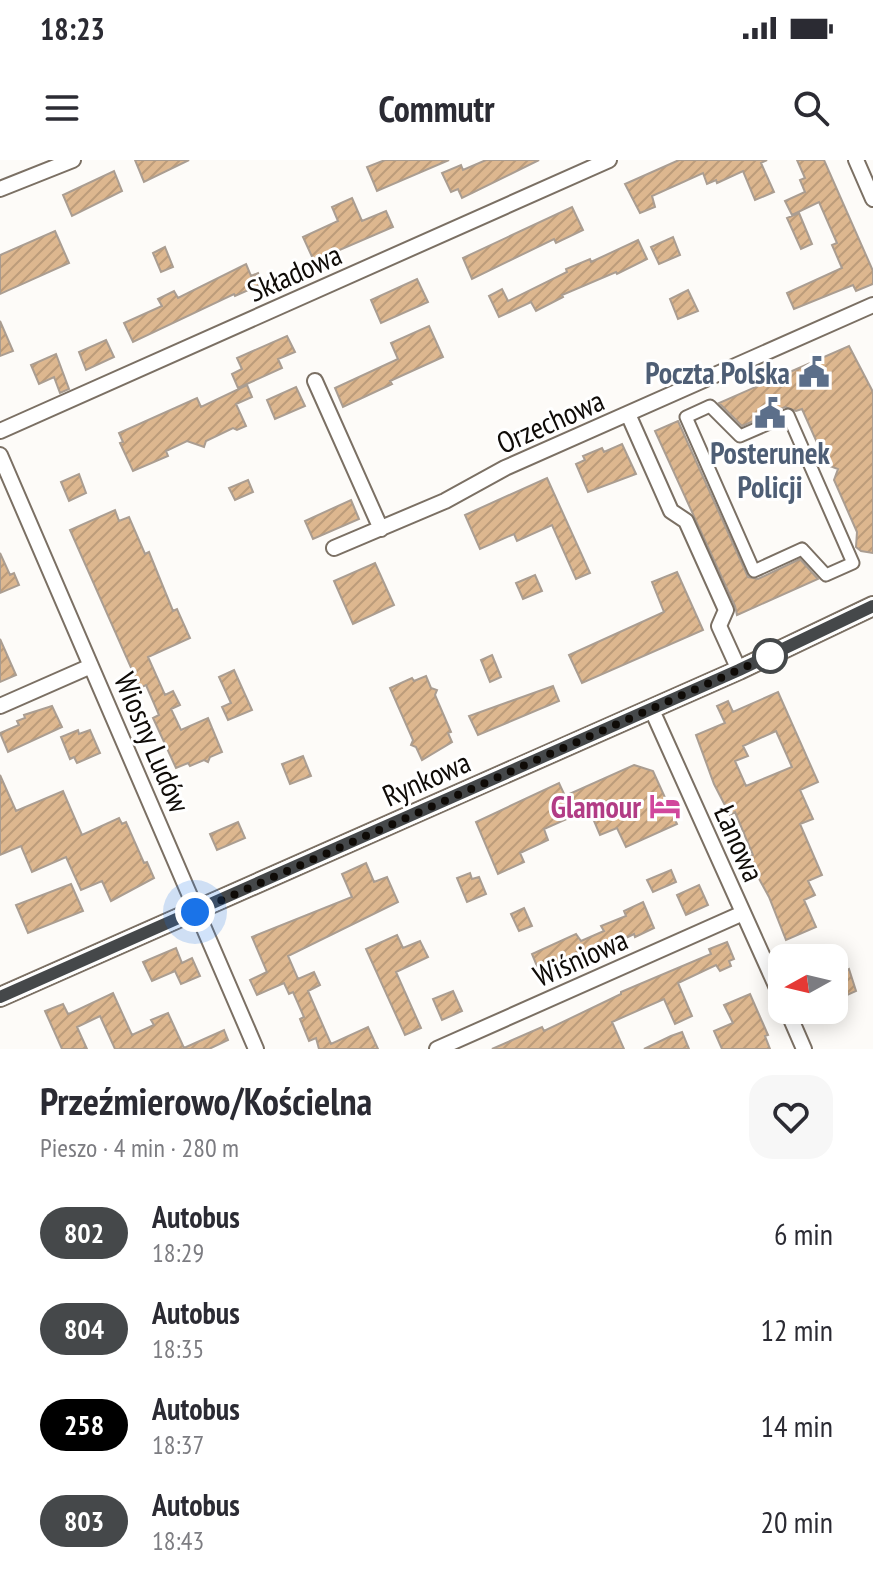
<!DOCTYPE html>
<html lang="pl">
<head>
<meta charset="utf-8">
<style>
  body { margin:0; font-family:"PT Sans Narrow",sans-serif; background:#f7f7f7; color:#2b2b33; height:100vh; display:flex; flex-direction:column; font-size:30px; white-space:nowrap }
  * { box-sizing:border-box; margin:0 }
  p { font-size:26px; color:#7c7c81 }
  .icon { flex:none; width:44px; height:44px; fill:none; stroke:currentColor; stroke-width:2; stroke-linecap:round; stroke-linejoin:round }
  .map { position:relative; height:889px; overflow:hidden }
  .drawer { display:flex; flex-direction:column; background:#fff; flex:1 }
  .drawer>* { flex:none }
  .badge { padding:0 16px; border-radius:26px; font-size:28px; line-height:52px }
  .needle { width:52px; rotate:262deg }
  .fabs { position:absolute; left:768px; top:784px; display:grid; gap:16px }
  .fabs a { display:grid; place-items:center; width:80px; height:80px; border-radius:16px; background:#fff; box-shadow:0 4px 20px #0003; font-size:40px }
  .you { position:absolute; width:40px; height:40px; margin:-20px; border:6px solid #fff; border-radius:50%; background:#1a73e8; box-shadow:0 0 0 12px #1a73e833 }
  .map>.badge { position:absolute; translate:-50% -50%; box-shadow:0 0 0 4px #fff }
  .round { display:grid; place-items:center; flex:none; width:84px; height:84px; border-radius:24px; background:#f7f7f7 }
  .headline { display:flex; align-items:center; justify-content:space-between; height:136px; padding:0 40px }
  h1 { font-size:38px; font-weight:700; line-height:60px }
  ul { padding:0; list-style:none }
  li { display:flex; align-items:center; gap:24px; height:96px; padding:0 40px }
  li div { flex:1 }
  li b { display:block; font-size:30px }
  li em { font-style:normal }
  li .badge { min-width:88px; font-weight:700; text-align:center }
  .status { display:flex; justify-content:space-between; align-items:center; height:56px; padding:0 40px; background:#fff; direction:ltr }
  .status svg { height:22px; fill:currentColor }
  header { display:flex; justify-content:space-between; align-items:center; height:104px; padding:0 40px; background:#fff; font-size:36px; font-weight:700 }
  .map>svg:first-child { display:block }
  .building { fill:url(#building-hatch); stroke:#aa9d91; stroke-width:2; fill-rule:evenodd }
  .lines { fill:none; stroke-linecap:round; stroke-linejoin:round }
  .pedestrian-casing { stroke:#7b7064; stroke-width:15 }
  .minor-casing { stroke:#7b7064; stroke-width:18 }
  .tertiary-casing { stroke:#7b7064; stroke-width:22 }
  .pedestrian { stroke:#fff; stroke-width:11 }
  .minor { stroke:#fff; stroke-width:14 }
  .tertiary { stroke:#fff; stroke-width:18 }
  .line-casing { stroke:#fff; stroke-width:18 }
  .line { stroke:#45484a; stroke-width:12 }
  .walk { stroke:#0f0b07; stroke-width:8; stroke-dasharray:0 14.4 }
  .stop-dot { fill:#fff; stroke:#45484a; stroke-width:4 }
  .labels { text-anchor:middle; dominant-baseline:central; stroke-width:6; stroke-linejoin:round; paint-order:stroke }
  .street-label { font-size:30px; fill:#0f0b07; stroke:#fff }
  .service-label { font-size:30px; font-weight:bold; fill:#4e5e75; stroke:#fff; text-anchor:end }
  .hotel-label { font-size:30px; font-weight:bold; fill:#b23c85; stroke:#fff; text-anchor:end }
</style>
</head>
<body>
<div class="status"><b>18:23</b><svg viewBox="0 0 49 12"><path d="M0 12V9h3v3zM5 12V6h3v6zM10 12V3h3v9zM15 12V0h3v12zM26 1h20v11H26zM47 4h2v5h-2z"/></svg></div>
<header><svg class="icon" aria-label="menu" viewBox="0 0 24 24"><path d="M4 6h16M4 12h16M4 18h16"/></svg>Commutr<svg class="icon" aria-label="search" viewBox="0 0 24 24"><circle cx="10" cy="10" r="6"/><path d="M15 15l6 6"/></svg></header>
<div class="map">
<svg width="873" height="889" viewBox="0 0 873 889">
  <defs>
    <pattern id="building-hatch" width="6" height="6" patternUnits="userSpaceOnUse" patternTransform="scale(2)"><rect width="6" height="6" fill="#ddb78f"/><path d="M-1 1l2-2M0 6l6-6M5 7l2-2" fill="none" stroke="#bc9c7a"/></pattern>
  </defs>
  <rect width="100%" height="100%" fill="#fdfbf8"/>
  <path class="building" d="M135 0H189L144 22Z
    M385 0H449L377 31 367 7Z
    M486 0H539L462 38 458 29 451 32 442 13 461 5 463 10Z
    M679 0H767L761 3 774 32 755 40 743 11 717 23 716 20 707 24 703 13 652 36 655 47 640 53 625 24Z
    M797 0H824L873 111V124L856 131 853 125 794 149 787 133 842 108 832 85 837 83 819 42 792 55 785 41 805 32 800 20 805 18Z
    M114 11 122 31 72 56 63 35Z
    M352 38 362 61 386 51 393 67 314 101 303 77 338 61 332 47Z
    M572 47 583 70 556 83 554 79 472 119 463 98Z
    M799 53 812 84 801 89 787 58Z
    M55 71 69 103 0 134V95Z
    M673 77 680 95 659 104 651 87Z
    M638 80 647 99 617 114 616 112 562 135 563 137 536 151 531 142 499 157 489 136 502 129 508 141 567 112 566 109 590 99 591 102Z
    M165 87 173 107 161 112 153 93Z
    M246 104 251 116 258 113 262 124 235 136 234 134 133 182 124 163 162 146 158 139 174 131 178 138Z
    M417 119 428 142 381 163 371 140Z
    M688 130 698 151 678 159 670 139Z
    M0 161 13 191 0 196Z
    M429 166 443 197 390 221 392 224 343 247 335 228 398 199 391 183Z
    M287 176 295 192 278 199 282 208 238 228 232 214 242 209 237 198Z
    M106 180 114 197 86 210 79 192Z
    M849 186 873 232V393L861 391 856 387 857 372 834 320 838 309 827 305 802 249 796 251 785 247 742 266 719 243Z
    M56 194 69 229 60 233 54 217 39 224 31 205Z
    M247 225 252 237 236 244 246 266 237 270 233 268 206 281 204 287 187 281 166 291 168 296 133 311 120 283 123 282 119 273 197 238 201 247Z
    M296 227 305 246 275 259 267 240Z
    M678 261 748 417 758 419 800 399 818 419 737 455 735 446 655 271Z
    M622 284 636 314 588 332 576 304 585 300 583 296 602 288 604 292Z
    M79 314 86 333 69 341 61 322Z
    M547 318 590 413 576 419 552 365 517 381 514 374 480 389 465 355Z
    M248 320 253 332 235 340 229 328Z
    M351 340 359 359 313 379 305 361Z
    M115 350 119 361 129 357 145 394 149 392 173 451 177 449 190 478 148 497 165 535 173 531 180 545 171 549 181 570 208 558 222 592 210 597 208 602 204 600 190 606 188 603 176 608 153 558 159 555 146 525 140 528 70 370Z
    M0 393 10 415 14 413 19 425 0 433Z
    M375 403 394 445 353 464 334 421Z
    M677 412 703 470 582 523 569 495 664 452 652 422Z
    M535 415 542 431 523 439 516 423Z
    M0 479 16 515 0 522Z
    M492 495 501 517 490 522 481 500Z
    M234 510 252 550 228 560 222 547 231 543 219 517Z
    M426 516 431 528 437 530 435 535 451 572 448 573 452 582 422 600 416 587 411 585 413 580 390 528 412 518 414 521Z
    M553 526 559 541 478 575 469 556Z
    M778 532 818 622 800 630 813 659 800 664 822 715 808 721 815 735 804 740 816 767 786 780 769 737 757 715 754 716 746 698 753 695 735 652 730 655 714 624 696 575 725 563 717 546 728 541 733 552ZM776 571 792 607 746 626 735 601 748 596 743 586Z
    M52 546 62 567 8 592 0 573 19 565 17 561 25 558 24 555Z
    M78 570 79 574 90 570 100 593 77 603 74 597 70 599 61 577Z
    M303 596 311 616 290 624 282 604Z
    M634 605 653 611 677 664 626 687 617 668 600 675 589 649 544 669 548 680 520 693 524 702 498 714 476 662 559 623 565 636Z
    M0 615 16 651 63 631 82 675 119 658 122 664 126 662 144 703 147 702 154 718 111 741 102 721 81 730 66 697 32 712 21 686 0 695Z
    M238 662 245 678 217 690 210 674Z
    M366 703 374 722 387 717 398 742 288 796 298 819 314 812 320 825 308 831 331 884 368 867 378 889H319L316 878 309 881 300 859 304 857 293 832 289 834 284 823 257 835 250 820 267 812 252 777 352 737 342 714Z
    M671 710 676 722 653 732 647 720Z
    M470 713 472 719 479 717 486 734 467 742 457 718Z
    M71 724 83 751 28 773 16 745Z
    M699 725 708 745 686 755 677 735Z
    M643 742 654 768 635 777 634 774 571 805 570 803 551 811 548 807 539 811 532 794 576 774 581 781 604 771 601 766 626 756 624 751Z
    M524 748 532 766 519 771 511 754Z
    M397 775 403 788 420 781 428 797 396 812 421 868 405 875 366 789Z
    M727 782 734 799 729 801 731 806 720 811 716 805 678 823 692 856 675 864 664 839 612 862 624 889H492L542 867 544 871 621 834V832L711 794 709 789Z
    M176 788 182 803 192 798 200 816 181 824 175 811 152 821 143 802Z
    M849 809 856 831 834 841V818Z
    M453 831 462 851 442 860 433 839Z
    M113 833 132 875 154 865 151 860 168 853 184 888 224 870 228 880 209 889H115L100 856 77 867 87 889H62L45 851 63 844 68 854 71 853Z
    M750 834 768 875 765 876 770 889H722L714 871 733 863 724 845Z
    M682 872 689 889H644L671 876Z"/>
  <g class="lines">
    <defs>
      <path id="pedestrian" d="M710 246 740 276 788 255 853 403 826 415 802 389 754 411 686 257Z"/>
      <path id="minor" d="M856 0 873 39
        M0 29 73 0
        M315 221 381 369
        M628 254 671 351 686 361 726 450 719 466 739 510
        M0 271 609 0
        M0 295 256 889
        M334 388 445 341 505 308 873 145
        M0 546 91 506
        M651 548 782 839
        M787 850 804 889
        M437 889 743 753"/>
      <path id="tertiary" d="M0 837 739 510 873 446"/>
    </defs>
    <use href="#pedestrian" class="pedestrian-casing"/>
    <use href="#minor" class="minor-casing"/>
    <use href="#tertiary" class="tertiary-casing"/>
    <use href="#pedestrian" class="pedestrian"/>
    <use href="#minor" class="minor"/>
    <use href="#tertiary" class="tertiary"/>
  </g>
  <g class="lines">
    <defs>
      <path id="line" d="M0 837 739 510 873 446"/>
    </defs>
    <use href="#line" class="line-casing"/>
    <use href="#line" class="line"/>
    <path class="walk" d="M195 752 770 496"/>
  </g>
  <defs>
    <symbol id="civic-bare" viewBox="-9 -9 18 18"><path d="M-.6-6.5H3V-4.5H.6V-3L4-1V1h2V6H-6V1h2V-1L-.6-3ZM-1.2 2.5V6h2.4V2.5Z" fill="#5c6f8a" stroke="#fff" stroke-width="2.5" paint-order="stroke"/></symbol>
    <symbol id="hotel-bare" viewBox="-9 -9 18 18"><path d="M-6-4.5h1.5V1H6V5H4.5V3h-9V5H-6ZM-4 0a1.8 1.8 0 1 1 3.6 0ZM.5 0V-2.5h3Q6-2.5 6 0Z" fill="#d1479c" stroke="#fff" stroke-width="2.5" paint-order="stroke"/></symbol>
  </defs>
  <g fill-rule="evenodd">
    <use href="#civic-bare" x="792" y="190" width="44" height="44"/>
    <use href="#civic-bare" x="748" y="231" width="44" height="44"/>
    <use href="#hotel-bare" x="643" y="624" width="44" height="44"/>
  </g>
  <circle class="stop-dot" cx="770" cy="496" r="16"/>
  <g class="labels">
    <g class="street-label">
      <text transform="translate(294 112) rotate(-24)">Składowa</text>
      <text transform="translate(550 261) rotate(-24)">Orzechowa</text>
      <text transform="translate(153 582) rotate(67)">Wiosny Ludów</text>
      <text transform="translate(426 618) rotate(-24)">Rynkowa</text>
      <text transform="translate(740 683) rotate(66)">Łanowa</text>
      <text transform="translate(580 797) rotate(-24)">Wiśniowa</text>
    </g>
    <g class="service-label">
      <text x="790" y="212">Poczta Polska</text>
      <text x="770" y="292" text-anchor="middle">Posterunek<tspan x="770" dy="34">Policji</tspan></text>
    </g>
    <g class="hotel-label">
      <text x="641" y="646">Glamour</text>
    </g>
  </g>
</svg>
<div class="fabs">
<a><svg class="needle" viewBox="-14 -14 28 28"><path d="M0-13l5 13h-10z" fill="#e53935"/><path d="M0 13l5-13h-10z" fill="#7c7c81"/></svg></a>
</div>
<div class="you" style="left:195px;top:752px"></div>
</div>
<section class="drawer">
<div class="headline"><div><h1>Przeźmierowo/Kościelna</h1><p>Pieszo · 4 min · 280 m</p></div><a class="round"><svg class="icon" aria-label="heart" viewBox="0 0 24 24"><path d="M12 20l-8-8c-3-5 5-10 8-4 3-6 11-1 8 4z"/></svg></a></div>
<ul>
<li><span class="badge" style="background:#45484a;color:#fff">802</span><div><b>Autobus</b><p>18:29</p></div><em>6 min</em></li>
<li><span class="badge" style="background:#45484a;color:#fff">804</span><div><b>Autobus</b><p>18:35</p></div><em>12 min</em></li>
<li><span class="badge" style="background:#000;color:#fff">258</span><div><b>Autobus</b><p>18:37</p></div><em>14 min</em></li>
<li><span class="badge" style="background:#45484a;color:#fff">803</span><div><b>Autobus</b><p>18:43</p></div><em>20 min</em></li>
</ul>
</section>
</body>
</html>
